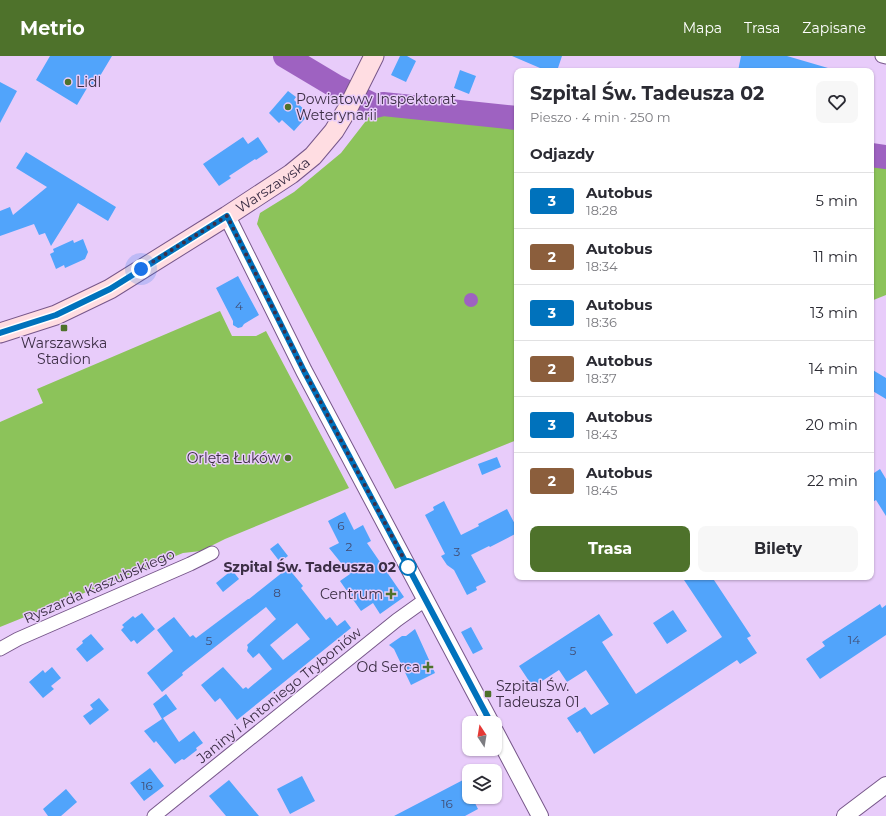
<!DOCTYPE html>
<html lang="pl">
<head>
<meta charset="utf-8">
<style>
  body { margin:0; font-family:Montserrat,sans-serif; background:#f7f7f7; color:#2b2b33; height:100vh; display:flex; flex-direction:column; font-size:15px; white-space:nowrap }
  * { box-sizing:border-box; margin:0 }
  p { font-size:13px; color:#7c7c81 }
  .icon { flex:none; width:22px; height:22px; fill:none; stroke:currentColor; stroke-width:2; stroke-linecap:round; stroke-linejoin:round }
  .map { position:relative; flex:1; overflow:hidden }
  .side { position:absolute; left:514px; top:12px; width:360px; height:512px; display:flex; flex-direction:column; background:#fff; border-radius:8px; box-shadow:0 1px 3px #0004 }
  .side>* { flex:none }
  .badge { padding:0 8px; border-radius:3px; font-size:14px; line-height:26px }
  .needle { width:26px; rotate:348deg }
  .fabs { position:absolute; left:462px; top:660px; display:grid; gap:8px }
  .fabs a { display:grid; place-items:center; width:40px; height:40px; border-radius:8px; background:#fff; box-shadow:0 1px 3px #0004; font-size:20px }
  .you { position:absolute; width:20px; height:20px; margin:-10px; border:3px solid #fff; border-radius:50%; background:#1a73e8; box-shadow:0 0 0 6px #1a73e833 }
  .map>.badge { position:absolute; translate:-50% -50%; box-shadow:0 0 0 2px #fff }
  h2 { padding:0 16px; font-size:15px; line-height:36px }
  .round { display:grid; place-items:center; flex:none; width:42px; height:42px; border-radius:8px; background:#f7f7f7 }
  .head { display:flex; align-items:center; justify-content:space-between; height:68px; padding:0 16px }
  h1 { font-size:19px; font-weight:700; line-height:30px }
  .action { display:flex; gap:8px; margin-top:auto; padding:8px 16px }
  .action a { flex:1; height:46px; border-radius:8px; background:#4e722b; color:#fff; font-size:16px; font-weight:700; line-height:46px; text-align:center }
  .action a+a { background:#f7f7f7; color:#2b2b33 }
  ul { padding:0; list-style:none }
  li { display:flex; align-items:center; gap:12px; height:56px; padding:0 16px; border-top:1px solid #e1e1e2 }
  li div { flex:1 }
  li b { display:block; font-size:15px }
  li em { font-style:normal }
  li .badge { min-width:44px; font-weight:700; text-align:center }
  header { display:flex; align-items:center; gap:24px; box-sizing:border-box; height:56px; padding:0 20px; background:#4e722b; color:#fff }
  header strong { font-size:19px }
  nav { display:flex; gap:22px; margin-inline-start:auto; font-size:14px }
  .map>svg:first-child { display:block }
  .green { fill:#8cc35a }
  .water { fill:#9e62c1 }
  .lines { fill:none; stroke-linecap:round; stroke-linejoin:round }
  .river { stroke:#9e62c1; stroke-width:24 }
  .building { fill:#51a4fb; fill-rule:evenodd }
  .minor-casing { stroke:#77578a; stroke-width:15 }
  .tertiary-casing { stroke:#77578a; stroke-width:18 }
  .secondary-casing { stroke:#77578a; stroke-width:21 }
  .minor { stroke:#fff; stroke-width:13 }
  .tertiary { stroke:#fff; stroke-width:16 }
  .secondary { stroke:#ffdde2; stroke-width:19 }
  .line-casing { stroke:#fff; stroke-width:9 }
  .line { stroke:#0072bc; stroke-width:6 }
  .walk { stroke:#3c2e45; stroke-width:4; stroke-dasharray:0 7.2 }
  .poi-dot { fill:#4e722b; stroke:#e8ccfa; stroke-width:1.5 }
  .stop-dot { fill:#fff; stroke:#0072bc; stroke-width:2 }
  .labels { text-anchor:middle; dominant-baseline:central; stroke-width:3; stroke-linejoin:round; paint-order:stroke }
  .number-label { font-size:12px; fill:#414c72 }
  .poi-label { font-size:14px; fill:#3c2e45; stroke:#e8ccfa; text-anchor:start }
  .street-label { font-size:14px; fill:#3c2e45; stroke:#e8ccfa }
  .stop-label { font-size:14px; font-weight:bold; fill:#3c2e45; stroke:#e8ccfa; text-anchor:end }
</style>
</head>
<body>
<header>
<strong>Metrio</strong>
<nav><a>Mapa</a><a>Trasa</a><a>Zapisane</a></nav>
</header>
<div class="map">
<svg width="886" height="760" viewBox="0 0 886 760">
  <rect width="100%" height="100%" fill="#e8ccfa"/>
  <path class="green" d="M372 57 517 71V384L395 433 257 168 260 157 294 136 341 97Z
    M871 106 886 107V239L871 245Z
    M220 255 232 280H256L266 275 349 432 225 483 201 495 183 497 0 571V366L43 347 37 333Z"/>
  <path class="water" d="M464 244a7 7 0 1 1 14 0a7 7 0 1 1-14 0Z"/>
  <g class="lines">
    <path class="river" d="M285 0 337 31 375 50 383 48 517 62
      M871 99 886 101"/>
  </g>
  <path class="building" d="M50 0H112L94 30 90 27 77 49 36 24Z
    M400 0H407L416 5 406 26 391 19Z
    M512 0H562L557 15H540V12Z
    M741 0H787L828 12 827 15H738Z
    M460 14 476 20 469 38 454 32Z
    M0 26 17 35 0 67Z
    M288 35 296 41 294 44 309 58 294 75 282 64 279 67 269 57Z
    M243 81 248 88 258 81 268 96 256 104 255 103 229 120 231 122 219 130 203 108Z
    M26 96 116 151 108 165 78 147 51 190 45 177 39 179 34 168 0 180V155L10 151 13 159 47 131 16 112Z
    M83 183 88 196 85 203 65 212 64 209 56 213 50 198 54 196 53 193 73 184 74 187Z
    M238 220 259 259 244 268 242 271 238 272 233 269V265L216 232Z
    M871 313 886 322V343L871 334Z
    M497 401 501 411 482 419 478 408Z
    M880 413 886 423V460L876 444 871 447V419Z
    M444 445 461 479 479 470 478 468 507 453 517 472V477L490 491 489 490 471 499 486 526 476 531 477 534 467 539 454 514 447 509 441 500 445 498 425 459 434 454 433 451Z
    M345 456 354 474 363 469 371 485 367 487 404 541 380 558 373 547 361 555 340 525 350 518 329 492 339 487 328 465Z
    M278 487 288 500 280 506 270 493Z
    M288 512 303 530 301 532 326 564 330 561 337 570 345 564 351 572 237 664 220 642 215 646 201 629 223 611 243 633 246 631 248 633 272 613 259 597 253 602 247 595 248 591 247 589 276 563 266 551 182 617 183 619 162 636 147 617 173 595 157 574 174 561 190 581 193 579 196 582 248 543H249ZM297 567 310 583 283 604 270 589Z
    M232 514 239 523 223 536 216 527Z
    M682 521H712L751 580 747 582 757 597 740 608 737 604 594 698 580 675 577 677 567 662 585 651 591 659 609 648 586 614 567 626 559 614 533 631 519 610 599 558 613 579 602 586 636 638 722 581Z
    M880 548 882 552 886 549V579L820 623 806 603 825 590 822 586Z
    M673 554 687 575 667 588 653 567Z
    M142 557 155 573 137 588 134 584 131 586 121 574 124 571 122 569 133 560 135 562Z
    M471 571 483 593 473 598 461 576Z
    M415 573 435 617 411 629 394 593 389 589 402 580H406Z
    M91 578 104 593 87 606 76 593 83 587 82 585Z
    M52 611 61 622 51 630 54 633 43 642 29 626 43 614 45 617Z
    M166 638 177 653 163 662 179 686 194 675 203 687 196 692 197 694 184 704 182 703 175 708 156 685 154 687 144 675 162 663 153 648Z
    M99 642 109 654 90 669 83 660 93 653 90 649Z
    M150 712 164 730 144 745 130 727Z
    M302 720 315 745 290 758 277 733Z
    M229 724 259 760H226L209 740Z
    M463 724 469 736V741H472L478 753 465 760H394Z
    M66 733 77 746 61 760H48L43 753Z"/>
  <g class="lines">
    <defs>
      <path id="minor" d="M882 0 886 1
        M0 593 18 583 190 508 212 497
        M154 760 397 564 425 544"/>
      <path id="tertiary" d="M227 160 304 315 491 667
        M495 675 540 760
        M845 760 886 729"/>
      <g id="secondary">
        <path id="s1" d="M0 277 56 259 110 233 227 160 291 118 313 100 334 75 348 52 374 0"/>
      </g>
    </defs>
    <use href="#minor" class="minor-casing"/>
    <use href="#tertiary" class="tertiary-casing"/>
    <use href="#secondary" class="secondary-casing"/>
    <use href="#minor" class="minor"/>
    <use href="#tertiary" class="tertiary"/>
    <use href="#secondary" class="secondary"/>
  </g>
  <g class="lines">
    <defs>
      <path id="line" d="M0 277 56 259 110 233 227 160 304 315 491 667"/>
    </defs>
    <use href="#line" class="line-casing"/>
    <use href="#line" class="line"/>
    <path class="walk" d="M141 213 227 160 304 315 411 516 408 511"/>
  </g>
  <g class="poi-dot">
    <circle cx="68" cy="26" r="4"/>
    <circle cx="288" cy="51" r="4"/>
    <rect x="60" y="268" width="8" height="8" rx="2"/>
    <circle cx="288" cy="402" r="4"/>
    <path d="M389 532h4v4h4v4h-4v4h-4v-4h-4v-4h4z"/>
    <path d="M426 605h4v4h4v4h-4v4h-4v-4h-4v-4h4z"/>
    <rect x="484" y="634" width="8" height="8" rx="2"/>
  </g>
  <circle class="stop-dot" cx="408" cy="511" r="8"/>
  <g class="labels">
    <g class="number-label">
      <text x="239" y="249">4</text>
      <text x="341" y="469">6</text>
      <text x="349" y="490">2</text>
      <text x="457" y="495">3</text>
      <text x="277" y="536">8</text>
      <text x="854" y="583">14</text>
      <text x="209" y="584">5</text>
      <text x="573" y="594">5</text>
      <text x="147" y="729">16</text>
      <text x="447" y="747">16</text>
    </g>
    <g class="poi-label">
      <text x="76" y="26">Lidl</text>
      <text x="296" y="43">Powiatowy Inspektorat<tspan x="296" dy="16">Weterynarii</tspan></text>
      <text x="64" y="287" text-anchor="middle">Warszawska<tspan x="64" dy="16">Stadion</tspan></text>
      <text x="280" y="402" text-anchor="end">Orlęta Łuków</text>
      <text x="383" y="538" text-anchor="end">Centrum</text>
      <text x="420" y="611" text-anchor="end">Od Serca</text>
      <text x="496" y="630">Szpital Św.<tspan x="496" dy="16">Tadeusza 01</tspan></text>
    </g>
    <g class="street-label">
      <text stroke="none"><textPath href="#s1" startOffset="312">Warszawska</textPath></text>
      <text transform="translate(99 530) rotate(-24)">Ryszarda Kaszubskiego</text>
      <text transform="translate(279 639) rotate(-39)">Janiny i Antoniego Tryboniów</text>
    </g>
    <g class="stop-label">
      <text x="396" y="511">Szpital Św. Tadeusza 02</text>
    </g>
  </g>
</svg>
<div class="fabs">
<a><svg class="needle" viewBox="-14 -14 28 28"><path d="M0-13l5 13h-10z" fill="#e53935"/><path d="M0 13l5-13h-10z" fill="#7c7c81"/></svg></a>
<a><svg class="icon" aria-label="layers" viewBox="0 0 24 24"><path d="M12 4l9 5-9 5-9-5zM3 14l9 5 9-5"/></svg></a>
</div>
<div class="you" style="left:141px;top:213px"></div>
<section class="side">
<div class="head"><div><h1>Szpital Św. Tadeusza 02</h1><p>Pieszo · 4 min · 250 m</p></div><a class="round"><svg class="icon" aria-label="heart" viewBox="0 0 24 24"><path d="M12 20l-8-8c-3-5 5-10 8-4 3-6 11-1 8 4z"/></svg></a></div>
<h2>Odjazdy</h2>
<ul>
<li><span class="badge" style="background:#0072bc;color:#fff">3</span><div><b>Autobus</b><p>18:28</p></div><em>5 min</em></li>
<li><span class="badge" style="background:#8b5e3c;color:#fff">2</span><div><b>Autobus</b><p>18:34</p></div><em>11 min</em></li>
<li><span class="badge" style="background:#0072bc;color:#fff">3</span><div><b>Autobus</b><p>18:36</p></div><em>13 min</em></li>
<li><span class="badge" style="background:#8b5e3c;color:#fff">2</span><div><b>Autobus</b><p>18:37</p></div><em>14 min</em></li>
<li><span class="badge" style="background:#0072bc;color:#fff">3</span><div><b>Autobus</b><p>18:43</p></div><em>20 min</em></li>
<li><span class="badge" style="background:#8b5e3c;color:#fff">2</span><div><b>Autobus</b><p>18:45</p></div><em>22 min</em></li>
</ul>
<div class="action"><a>Trasa</a><a>Bilety</a></div>
</section>
</div>
</body>
</html>
